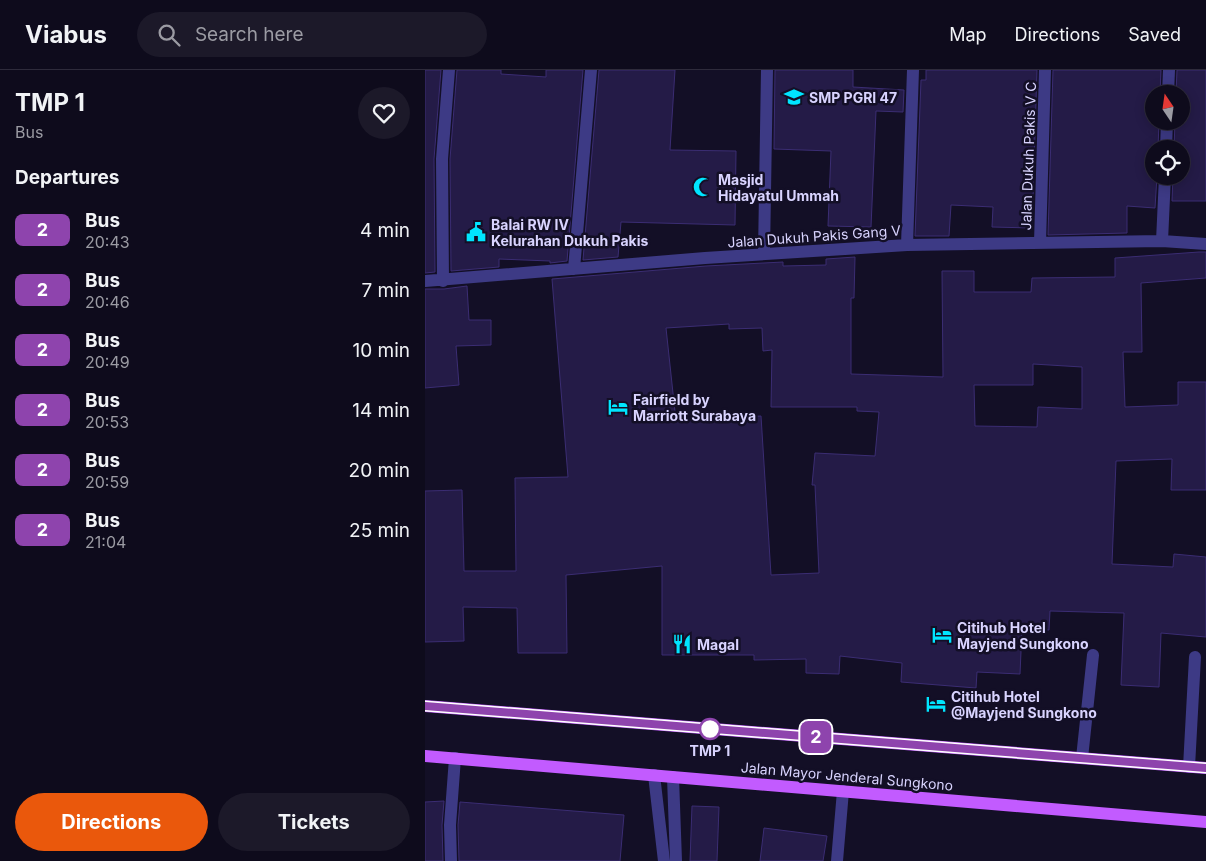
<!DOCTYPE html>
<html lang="en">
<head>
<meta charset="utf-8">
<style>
  body { margin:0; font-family:Inter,sans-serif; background:#1c1929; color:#f1f3f6; height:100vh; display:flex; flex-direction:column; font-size:19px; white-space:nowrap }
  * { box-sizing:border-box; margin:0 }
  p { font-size:16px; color:#9b9ba3 }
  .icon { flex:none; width:28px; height:28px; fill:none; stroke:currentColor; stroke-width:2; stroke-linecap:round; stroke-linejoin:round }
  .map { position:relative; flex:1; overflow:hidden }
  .panel { display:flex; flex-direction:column; background:#0e0b1c; width:425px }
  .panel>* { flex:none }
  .badge { padding:0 10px; border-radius:8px; font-size:18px; line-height:32px }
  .needle { width:32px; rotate:347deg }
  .tools { position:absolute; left:720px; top:15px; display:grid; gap:10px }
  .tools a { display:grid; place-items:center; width:45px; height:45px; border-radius:50%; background:#0e0b1c; box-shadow:0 2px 12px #0003,0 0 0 1px #2e2b3b; font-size:25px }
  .map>.badge { position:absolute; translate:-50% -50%; box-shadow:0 0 0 2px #fff }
  h2 { padding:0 15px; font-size:19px; line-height:45px }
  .round { display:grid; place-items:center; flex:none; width:52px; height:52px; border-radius:26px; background:#1c1929 }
  .overview { display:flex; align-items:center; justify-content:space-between; height:85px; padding:0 15px }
  h1 { font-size:24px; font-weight:700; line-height:38px }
  .primary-button { display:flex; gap:10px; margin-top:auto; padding:10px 15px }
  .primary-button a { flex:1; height:58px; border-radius:30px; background:#ea580c; color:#fff; font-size:20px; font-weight:700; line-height:58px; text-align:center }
  .primary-button a+a { background:#1c1929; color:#f1f3f6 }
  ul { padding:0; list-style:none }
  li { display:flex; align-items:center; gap:15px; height:60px; padding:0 15px }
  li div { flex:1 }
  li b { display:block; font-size:19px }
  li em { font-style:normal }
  li .badge { min-width:55px; font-weight:700; text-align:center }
  header { display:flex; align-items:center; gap:30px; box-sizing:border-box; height:70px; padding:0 25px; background:#0e0b1c; border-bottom:1px solid #2e2b3b }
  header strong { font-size:24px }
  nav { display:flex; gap:28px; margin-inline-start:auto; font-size:18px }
  .search { width:350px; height:45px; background:#1c1929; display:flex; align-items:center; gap:12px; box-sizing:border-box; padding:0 18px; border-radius:28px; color:#9b9ba3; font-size:19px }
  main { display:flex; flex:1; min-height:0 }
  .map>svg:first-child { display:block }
  .building { fill:#241b47; stroke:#3b2d73; fill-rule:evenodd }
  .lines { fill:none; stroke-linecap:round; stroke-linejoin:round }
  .lane { stroke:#3d3a85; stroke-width:12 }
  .street { stroke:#3d3a85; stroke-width:12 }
  .primary { stroke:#c25bff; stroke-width:12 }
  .line-casing { stroke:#fff; stroke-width:11 }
  .line { stroke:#8e44ad; stroke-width:8 }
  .stop-dot { fill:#fff; stroke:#8e44ad; stroke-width:2.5 }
  .labels { text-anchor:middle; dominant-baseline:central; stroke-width:5; stroke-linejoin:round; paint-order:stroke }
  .poi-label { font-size:14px; font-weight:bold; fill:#d9d4ff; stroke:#130f26; text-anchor:start }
  .street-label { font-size:14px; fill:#d9d4ff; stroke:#130f26 }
  .stop-label { font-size:14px; font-weight:bold; fill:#d9d4ff; stroke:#130f26 }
</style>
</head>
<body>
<header>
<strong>Viabus</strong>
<div class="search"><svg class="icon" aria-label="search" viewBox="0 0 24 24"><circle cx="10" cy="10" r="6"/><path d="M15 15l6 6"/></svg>Search here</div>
<nav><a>Map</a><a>Directions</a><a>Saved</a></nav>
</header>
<main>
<section class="panel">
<div class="overview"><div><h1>TMP 1</h1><p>Bus</p></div><a class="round"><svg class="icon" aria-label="heart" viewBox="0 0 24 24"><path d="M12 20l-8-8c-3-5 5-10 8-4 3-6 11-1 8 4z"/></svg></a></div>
<h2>Departures</h2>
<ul>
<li><span class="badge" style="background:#8e44ad;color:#fff">2</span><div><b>Bus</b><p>20:43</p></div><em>4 min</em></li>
<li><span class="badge" style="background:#8e44ad;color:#fff">2</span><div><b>Bus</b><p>20:46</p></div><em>7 min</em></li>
<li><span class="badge" style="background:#8e44ad;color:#fff">2</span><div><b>Bus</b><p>20:49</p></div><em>10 min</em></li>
<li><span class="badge" style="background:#8e44ad;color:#fff">2</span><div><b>Bus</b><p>20:53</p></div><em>14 min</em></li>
<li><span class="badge" style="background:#8e44ad;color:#fff">2</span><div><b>Bus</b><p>20:59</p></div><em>20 min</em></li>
<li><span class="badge" style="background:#8e44ad;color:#fff">2</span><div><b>Bus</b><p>21:04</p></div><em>25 min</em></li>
</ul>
<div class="primary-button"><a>Directions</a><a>Tickets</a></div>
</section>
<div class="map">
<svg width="781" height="791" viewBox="0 0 781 791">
  <rect width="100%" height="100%" fill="#130f26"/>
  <path class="building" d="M0 0H16L9 89 10 202 0 203Z
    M32 0H76V4L121 7V0H158L142 191 125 193V191L74 189V197L26 201 25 89Z
    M174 0H250L245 80 311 81 310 155 196 152 193 187 158 190Z
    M350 0H428V17L479 20 478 42 451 41 446 157 403 156 406 81 349 79Z
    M501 0H612L607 158 567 157 568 137 526 135 524 166H490L496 10H501Z
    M628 0H736L735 24H729V51H734L733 79H729V106H732L730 138 702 136V163L623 165Z
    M752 0H781V131H747L748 106H756V79H749L750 51H756V24H751Z
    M774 182H781V208L716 213 717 282H698L700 337 753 335V312H781V420H746L747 389 691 391 687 494 748 497 749 484 781 487V567L736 563 734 617 696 615 699 543 625 541 624 560 597 559 595 604 552 602 551 618 476 612 477 593 415 586 414 604 381 603V589L329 590V585H237V496L141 505 142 583H93L92 538 38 537 39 571 0 572V421L37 420 39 501H91L90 408 143 407 127 209 281 196 358 192V196L401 195V189L430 187 429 228H426V304L518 307 517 201H549V222H606L607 208 690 207V188ZM304 254V259L337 258 338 281 347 280 346 337H432V341L454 342 450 386 390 383 387 415H390L394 503 346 505 336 346 251 351 241 258ZM608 294 657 297V339L613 337 612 357 550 356 549 315H608Z
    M42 216 44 250H66V275L31 276 34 315 0 318V219H19Z
    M19 731 17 755 18 791H0V732Z
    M35 732 199 745 195 791H34L33 755Z
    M267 736 294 737 292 791H265Z
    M339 758 402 766 398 791H335Z"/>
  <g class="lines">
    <path class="lane" d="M657 688 668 585
      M764 697 770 587
      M229 705 239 791
      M26 791 25 755 30 688"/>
    <path class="street" d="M743 24 744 0
      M741 79 742 51
      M737 171 740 106
      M615 173 620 0
      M482 175 488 0
      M339 183 342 0
      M149 199 166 0
      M0 211 280 188 482 175 737 171 781 174
      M18 211 17 89 24 0
      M248 707 251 791
      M412 791 418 721"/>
    <path class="primary" d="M0 636 781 698
      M0 686 781 752"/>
  </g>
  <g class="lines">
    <defs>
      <path id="line" d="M0 636 781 698"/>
    </defs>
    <use href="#line" class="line-casing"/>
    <use href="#line" class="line"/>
  </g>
  <defs>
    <symbol id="school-bare" viewBox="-9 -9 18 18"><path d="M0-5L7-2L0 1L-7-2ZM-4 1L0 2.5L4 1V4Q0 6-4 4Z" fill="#00e5ff" stroke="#130f26" stroke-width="2.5" paint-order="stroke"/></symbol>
    <symbol id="mosque-bare" viewBox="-9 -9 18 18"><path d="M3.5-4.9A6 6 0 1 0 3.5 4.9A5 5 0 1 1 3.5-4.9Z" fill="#00e5ff" stroke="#130f26" stroke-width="2.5" paint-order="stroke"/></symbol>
    <symbol id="civic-bare" viewBox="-9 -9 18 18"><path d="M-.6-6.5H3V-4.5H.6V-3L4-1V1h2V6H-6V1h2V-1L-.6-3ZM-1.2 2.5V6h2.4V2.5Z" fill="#00e5ff" stroke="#130f26" stroke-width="2.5" paint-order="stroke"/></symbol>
    <symbol id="hotel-bare" viewBox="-9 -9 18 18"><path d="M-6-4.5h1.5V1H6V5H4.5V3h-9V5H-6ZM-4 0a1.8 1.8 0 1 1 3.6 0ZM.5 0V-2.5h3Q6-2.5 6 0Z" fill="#00e5ff" stroke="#130f26" stroke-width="2.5" paint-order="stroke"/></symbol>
    <symbol id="restaurant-bare" viewBox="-9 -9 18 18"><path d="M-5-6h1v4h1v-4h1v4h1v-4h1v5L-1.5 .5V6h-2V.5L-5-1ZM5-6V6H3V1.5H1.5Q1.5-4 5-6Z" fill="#00e5ff" stroke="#130f26" stroke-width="2.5" paint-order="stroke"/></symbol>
  </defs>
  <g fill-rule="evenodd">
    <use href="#school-bare" x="355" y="13" width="28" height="28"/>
    <use href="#mosque-bare" x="264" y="103" width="28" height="28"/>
    <use href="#civic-bare" x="37" y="148" width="28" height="28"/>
    <use href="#hotel-bare" x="179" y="323" width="28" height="28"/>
    <use href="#hotel-bare" x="503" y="551" width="28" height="28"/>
    <use href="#restaurant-bare" x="243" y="560" width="28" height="28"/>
    <use href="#hotel-bare" x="497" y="620" width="28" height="28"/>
  </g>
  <circle class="stop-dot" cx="285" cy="659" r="10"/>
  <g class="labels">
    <g class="poi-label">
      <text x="384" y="27">SMP PGRI 47</text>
      <text x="293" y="109">Masjid<tspan x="293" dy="16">Hidayatul Ummah</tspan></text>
      <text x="66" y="154">Balai RW IV<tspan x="66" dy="16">Kelurahan Dukuh Pakis</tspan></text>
      <text x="208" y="329">Fairfield by<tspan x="208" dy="16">Marriott Surabaya</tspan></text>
      <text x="532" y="557">Citihub Hotel<tspan x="532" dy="16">Mayjend Sungkono</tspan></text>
      <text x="272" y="574">Magal</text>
      <text x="526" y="626">Citihub Hotel<tspan x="526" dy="16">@Mayjend Sungkono</tspan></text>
    </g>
    <g class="street-label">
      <text transform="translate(603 86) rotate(-88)">Jalan Dukuh Pakis V C</text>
      <text transform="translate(389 166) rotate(-4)">Jalan Dukuh Pakis Gang V</text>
      <text transform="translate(422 706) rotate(5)">Jalan Mayor Jenderal Sungkono</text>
    </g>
    <g class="stop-label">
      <text x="285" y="680">TMP 1</text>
    </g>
  </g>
</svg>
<div class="tools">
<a><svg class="needle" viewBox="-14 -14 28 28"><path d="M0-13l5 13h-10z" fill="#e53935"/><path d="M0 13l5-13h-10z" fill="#9b9ba3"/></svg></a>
<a><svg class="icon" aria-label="locate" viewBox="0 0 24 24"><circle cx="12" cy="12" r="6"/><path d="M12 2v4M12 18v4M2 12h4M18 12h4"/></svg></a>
</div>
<b class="badge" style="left:391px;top:667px;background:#8e44ad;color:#fff">2</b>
</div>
</main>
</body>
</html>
